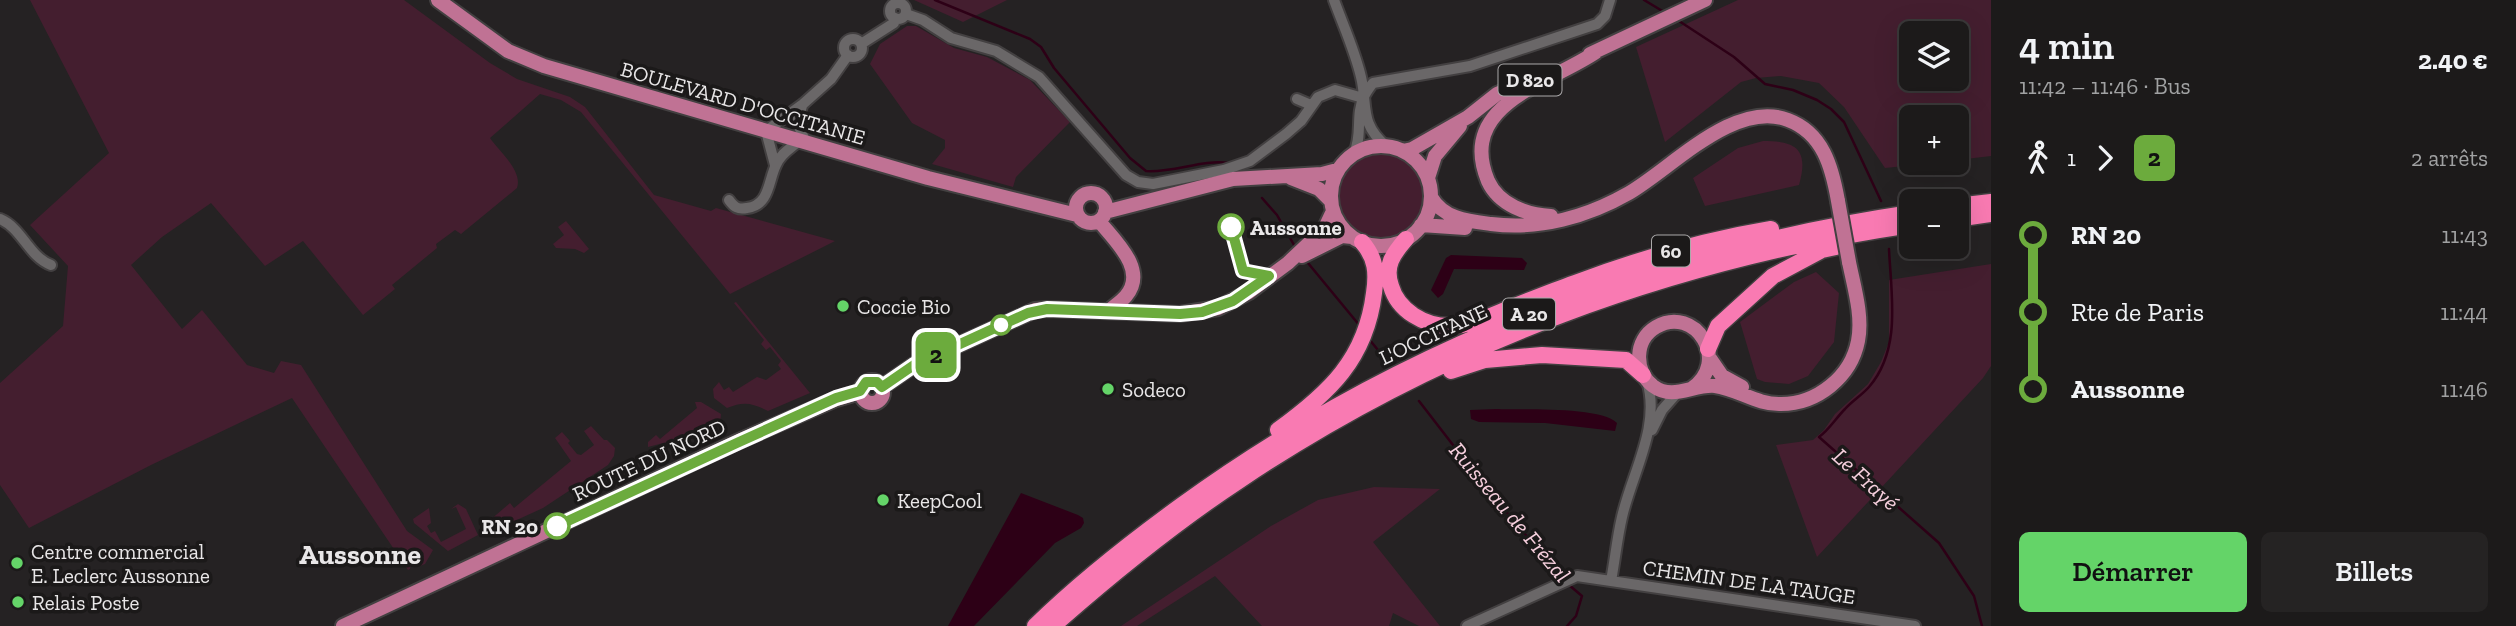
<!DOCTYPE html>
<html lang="fr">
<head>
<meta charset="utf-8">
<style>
  body { margin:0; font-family:"Zilla Slab",serif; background:#252323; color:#f1f3f6; height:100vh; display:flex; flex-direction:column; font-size:26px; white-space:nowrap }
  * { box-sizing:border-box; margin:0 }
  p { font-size:23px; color:#a0a1a2 }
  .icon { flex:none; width:38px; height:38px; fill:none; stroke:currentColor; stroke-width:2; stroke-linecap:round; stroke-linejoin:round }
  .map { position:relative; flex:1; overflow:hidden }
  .drawer { display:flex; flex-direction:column; background:#1c1a1a; width:525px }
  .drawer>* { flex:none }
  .badge { padding:0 14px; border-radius:10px; font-size:24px; line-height:46px }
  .fabs { position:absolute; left:1899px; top:21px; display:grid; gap:14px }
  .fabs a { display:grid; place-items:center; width:70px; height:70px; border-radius:10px; background:#1c1a1a; box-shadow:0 7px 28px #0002,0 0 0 2px #3a3839; font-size:35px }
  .map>.badge { position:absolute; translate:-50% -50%; box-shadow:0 0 0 4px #fff }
  .legs { display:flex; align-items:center; gap:10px; height:77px; padding:0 28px; font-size:23px }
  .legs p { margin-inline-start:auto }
  .summary { display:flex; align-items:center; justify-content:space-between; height:119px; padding:0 28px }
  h1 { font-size:38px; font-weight:600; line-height:52px }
  .button { display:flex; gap:14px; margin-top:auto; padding:14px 28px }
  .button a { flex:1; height:80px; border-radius:10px; background:#64d468; color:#111; font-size:28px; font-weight:600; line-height:80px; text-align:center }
  .button a+a { background:#252323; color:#f1f3f6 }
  ul { padding:0 28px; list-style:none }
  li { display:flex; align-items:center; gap:24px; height:77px; font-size:26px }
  li i { display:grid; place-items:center; width:10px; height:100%; margin:0 9px; background:currentColor }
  li i::after { content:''; width:18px; height:18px; margin:-9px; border:5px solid; border-radius:50%; background:#1c1a1a }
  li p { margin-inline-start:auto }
  li:first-child i { background:linear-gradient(#0000 50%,currentColor 0) }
  li:last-child i { background:linear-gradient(currentColor 50%,#0000 0) }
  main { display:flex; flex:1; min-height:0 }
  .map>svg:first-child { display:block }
  .green { fill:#441e2f; fill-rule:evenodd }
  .water { fill:#2d0016 }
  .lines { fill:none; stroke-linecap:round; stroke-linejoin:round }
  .stream { stroke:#2d0016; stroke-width:2.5 }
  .minor-casing { stroke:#434041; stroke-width:14 }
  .major-casing { stroke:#434041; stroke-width:18 }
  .highway-casing { stroke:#434041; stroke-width:19 }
  .minor { stroke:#6a6768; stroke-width:10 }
  .major { stroke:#c07294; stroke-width:14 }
  .highway { stroke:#f97ab2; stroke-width:16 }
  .major-bridge-casing { stroke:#434041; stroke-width:18; stroke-linecap:butt }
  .major-bridge { stroke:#c07294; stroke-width:14 }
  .line-1-casing { stroke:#fff; stroke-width:16 }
  .line-1 { stroke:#6cab3d; stroke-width:10 }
  .stop-1-dot { fill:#fff; stroke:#6cab3d; stroke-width:3.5 }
  .poi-dot { fill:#64d468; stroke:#1b1919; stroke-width:2.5 }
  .labels { text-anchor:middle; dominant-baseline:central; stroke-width:7; stroke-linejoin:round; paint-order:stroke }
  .shield { fill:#1b1919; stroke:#aba9aa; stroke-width:2 }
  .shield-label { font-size:19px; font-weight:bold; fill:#e9e7e8 }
  .street-label { font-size:21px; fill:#e9e7e8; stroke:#1b1919 }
  .stop-label { font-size:21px; font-weight:bold; fill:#e9e7e8; stroke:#1b1919; text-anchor:start }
  .poi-label { font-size:21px; fill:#e9e7e8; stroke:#1b1919; text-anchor:start }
  .water-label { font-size:23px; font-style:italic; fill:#f6cfdd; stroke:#1b1919 }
  .district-label { font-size:28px; font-weight:bold; fill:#e9e7e8; stroke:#1b1919 }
</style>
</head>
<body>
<main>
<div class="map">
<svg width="1991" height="626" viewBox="0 0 1991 626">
  <rect width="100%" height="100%" fill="#252223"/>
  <path class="green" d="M30 0H404L490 63 517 79 570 97 585 107 654 195 711 211 716 208 835 241 730 294 581 112 561 100 540 94 490 138C499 151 523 171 517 188L461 234 455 230 436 244 437 248 392 285 395 289 363 315 303 241 265 266 211 203 162 237 131 265 182 329 202 310 247 365 274 373 281 361 301 365 407 531 433 550 425 564 420 566 415 561 411 563 410 569 408 570 292 398 151 465 29 528 0 485V383L63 326 68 266 30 225 109 153Z
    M914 0H1007L963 22Z
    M1738 0H1991V156L1957 160 1956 117H1911V163H1933L1885 168 1844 107 1819 83 1781 76 1756 78 1741 82 1665 142 1636 47ZM1911 33H1956V79H1911Z
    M907 26H916L954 48 987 57 1030 80 1070 122 1016 177 1013 187 932 164 945 148V140L912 123 870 64 880 44Z
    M1763 141C1797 141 1809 150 1799 185L1705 206 1693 178 1738 148Z
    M1338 196a43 43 0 1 1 86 0a43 43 0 1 1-86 0Z
    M566 221 589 249 584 253 575 249 556 248 553 244 564 235 558 227Z
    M1991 264V366L1983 378 1817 557 1776 445 1813 440 1824 430 1835 414 1868 384 1881 362 1889 342V280Z
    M1816 272 1839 293 1834 342 1808 376 1789 384 1765 382 1757 379 1740 322 1794 282Z
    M736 302 810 393 768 411C752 403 744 401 727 408L714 398 713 389 719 382 724 390 729 387 733 392 757 377 766 380 781 369 778 365 781 361 770 347 766 350 761 344 764 340 734 303Z
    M695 402H701L721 414 720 424 710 431 648 447V442L656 435 660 439 697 408Z
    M591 426 604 440H607L615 448 614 456 608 465 543 508 497 529 492 527 489 521 510 503 514 508 571 461 555 438 562 432 570 441 568 443 577 454 581 455 594 445 584 431Z
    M1374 487 1440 489 1373 542 1440 626H1419L1393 613 1389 626H1262L1215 576 1137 626H1121L1271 526 1318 500Z
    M458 504 466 509 478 535 448 551 414 523 413 519 429 508 431 523 427 526 431 533 435 531 441 542 466 529 456 507 451 509Z"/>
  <path class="water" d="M1451 255 1522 258 1527 263 1524 270 1454 269 1443 294 1438 298 1431 290 1446 258Z
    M1496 409C1520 410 1601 406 1617 423L1615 431 1545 423 1479 422 1471 419 1470 410Z
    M1021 493 1078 515 1083 518 1084 523 1081 528 1055 543 974 626H948Z"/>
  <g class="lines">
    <path class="stream" d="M935 0 1030 39 1041 47 1054 68 1130 158 1146 171C1174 173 1202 159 1229 163
      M1644 0 1664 12
      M1676 19 1734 57 1765 84 1793 90 1817 100 1831 109 1844 122 1881 201
      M1262 198 1277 215 1294 245
      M1889 249C1891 294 1902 349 1869 387 1862 395 1852 401 1845 409 1836 418 1829 430 1819 437L1939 543 1974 596 1982 626
      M1308 263 1360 326
      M1369 339 1386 360
      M1419 401 1487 489 1562 578
      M1567 626 1576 616 1582 596 1569 585"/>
    <defs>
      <path id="minor" d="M1334 0C1343 25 1355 51 1361 77 1368 106 1359 123 1386 146
        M890 11a8 8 0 1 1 16 0a8 8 0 1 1-16 0Z
        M906 14 923 20 951 38 996 51 1039 77 1126 175 1138 182 1153 184 1224 170 1250 161 1286 134 1301 121 1318 97 1335 90 1363 98
        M844 48a9 9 0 1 1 18 0a9 9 0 1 1-18 0Z
        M861 44 894 23 895 18
        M1297 99 1311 105
        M802 106 797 122 806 143
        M1354 153C1363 135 1355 115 1364 97 1366 92 1370 87 1373 83L1470 66 1597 24 1605 16 1610 0
        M775 165 766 131 803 104 831 79 848 55
        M729 200C734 207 738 210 747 208 770 205 768 181 776 165 780 154 791 148 799 141
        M0 219C22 228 29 257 51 265
        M1652 430 1662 410 1677 393
        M1611 581C1615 560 1617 538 1622 517 1632 473 1661 426 1647 381
        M1467 626 1577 576 1915 626"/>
      <path id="major" d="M438 0 508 51 544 66 928 178 1077 215
        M1590 54 1705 0
        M1331 196a50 50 0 1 1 100 0a50 50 0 1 1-100 0Z
        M1403 151 1412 149 1468 117 1497 94 1526 82
        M1291 178 1319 189 1331 201
        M1428 178 1435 156 1460 126
        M1076 208a15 15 0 1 1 30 0a15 15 0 1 1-30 0Z
        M1431 197C1444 219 1467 221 1491 224 1539 230 1587 217 1629 193 1672 168 1735 99 1788 120 1823 133 1832 167 1838 201
        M1105 212 1233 179 1322 174 1337 170
        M1551 216C1527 215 1499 205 1488 181 1456 104 1549 84 1596 52
        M1099 221C1115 241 1148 270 1126 296 1121 302 1114 306 1109 311
        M1421 225 1465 228
        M1302 256 1342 236 1352 237
        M1709 357 1722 376 1742 387
        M861 392a11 11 0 1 1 22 0a11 11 0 1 1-22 0Z
        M882 387 914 365 1035 310 1047 309 1180 314 1218 308 1249 292 1288 263 1325 228 1333 211
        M1691 389C1732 362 1695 304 1656 327 1634 340 1634 371 1653 386 1673 401 1693 384 1715 386 1738 389 1757 405 1781 404 1817 404 1851 377 1858 341 1863 316 1854 287 1849 262
        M343 626 739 441 836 399 860 392"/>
      <path id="highway" d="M1956 206 1991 202
        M1956 219 1991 214
        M1406 239C1393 254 1384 266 1391 286 1398 311 1425 326 1449 326 1472 326 1494 314 1515 306 1535 298 1555 290 1575 283 1639 259 1704 240 1771 229
        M1708 349 1718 326 1773 276 1822 250 1836 247
        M1451 371 1485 360 1542 355 1626 360 1643 375
        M1278 430C1329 393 1366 359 1374 293 1377 273 1376 258 1362 242
        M1035 626C1080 582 1131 542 1182 505 1397 349 1648 252 1911 213
        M1053 626C1112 574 1173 524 1240 480 1441 345 1672 260 1911 225"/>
    </defs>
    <use href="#minor" class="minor-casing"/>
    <use href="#major" class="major-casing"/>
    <use href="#highway" class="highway-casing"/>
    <use href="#minor" class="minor"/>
    <use href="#major" class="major"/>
    <use href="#highway" class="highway"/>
    <defs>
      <path id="major-bridge" d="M1838 201 1849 262"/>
    </defs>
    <use href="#major-bridge" class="major-bridge-casing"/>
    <use href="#major-bridge" class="major-bridge"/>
  </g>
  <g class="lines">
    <defs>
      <path id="line-1" d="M557 526 739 442 836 398 860 391 866 382H877L882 387 914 365 1028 313 1047 309 1180 314 1202 312 1233 301 1269 276 1243 271 1231 227"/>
    </defs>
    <use href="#line-1" class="line-1-casing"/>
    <use href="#line-1" class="line-1"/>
  </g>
  <g class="stop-1-dot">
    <circle cx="1231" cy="227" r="12"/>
    <circle cx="1001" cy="325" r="9"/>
    <circle cx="557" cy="526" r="12"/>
  </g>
  <g class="poi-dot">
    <circle cx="843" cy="306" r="7"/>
    <circle cx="1108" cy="389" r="7"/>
    <circle cx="883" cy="500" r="7"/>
    <circle cx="17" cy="563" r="7"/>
    <circle cx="18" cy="602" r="7"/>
  </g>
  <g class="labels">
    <g class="shield">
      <rect x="1498.5" y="64.5" width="63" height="31" rx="5"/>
      <rect x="1652" y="235.5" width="38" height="31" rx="5"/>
      <rect x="1503" y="298.5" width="52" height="31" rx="5"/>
    </g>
    <g class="shield-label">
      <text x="1530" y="80">D 820</text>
      <text x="1671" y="251">60</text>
      <text x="1529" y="314">A 20</text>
    </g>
    <g class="street-label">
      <text transform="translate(743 103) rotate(16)">BOULEVARD D'OCCITANIE</text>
      <text transform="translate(1433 334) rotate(-25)">L'OCCITANE</text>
      <text transform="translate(649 460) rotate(-25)">ROUTE DU NORD</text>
      <text transform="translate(1749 582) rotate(8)">CHEMIN DE LA TAUGE</text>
    </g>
    <g class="stop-label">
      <text x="1250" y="227">Aussonne</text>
      <text x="538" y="526" text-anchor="end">RN 20</text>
    </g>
    <g class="poi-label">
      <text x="857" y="306">Coccie Bio</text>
      <text x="1122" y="389">Sodeco</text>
      <text x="897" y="500">KeepCool</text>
      <text x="31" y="551">Centre commercial<tspan x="31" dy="24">E. Leclerc Aussonne</tspan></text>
      <text x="32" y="602">Relais Poste</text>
    </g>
    <g class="water-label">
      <text transform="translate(1866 479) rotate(42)">Le Frayé</text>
      <text transform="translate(1510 512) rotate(50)">Ruisseau de Frézal</text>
    </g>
    <g class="district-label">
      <text x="360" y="554">Aussonne</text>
    </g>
  </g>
</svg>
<div class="fabs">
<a><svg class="icon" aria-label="layers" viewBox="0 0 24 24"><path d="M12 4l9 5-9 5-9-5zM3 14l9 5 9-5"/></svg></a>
<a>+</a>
<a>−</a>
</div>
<b class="badge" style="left:936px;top:355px;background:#6cab3d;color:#111">2</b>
</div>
<section class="drawer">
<div class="summary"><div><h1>4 min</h1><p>11:42 – 11:46 · Bus</p></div><b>2.40 €</b></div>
<div class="legs"><svg class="icon" aria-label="walk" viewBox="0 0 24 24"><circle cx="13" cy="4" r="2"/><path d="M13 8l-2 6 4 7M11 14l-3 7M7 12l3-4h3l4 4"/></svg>1<svg class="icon" aria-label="forward" viewBox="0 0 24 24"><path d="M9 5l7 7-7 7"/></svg><b class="badge" style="background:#6cab3d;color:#111">2</b><p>2 arrêts</p></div>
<ul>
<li><i style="color:#6cab3d"></i><b>RN 20</b><p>11:43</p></li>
<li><i style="color:#6cab3d"></i><span>Rte de Paris</span><p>11:44</p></li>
<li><i style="color:#6cab3d"></i><b>Aussonne</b><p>11:46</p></li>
</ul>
<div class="button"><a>Démarrer</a><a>Billets</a></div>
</section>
</main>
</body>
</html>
